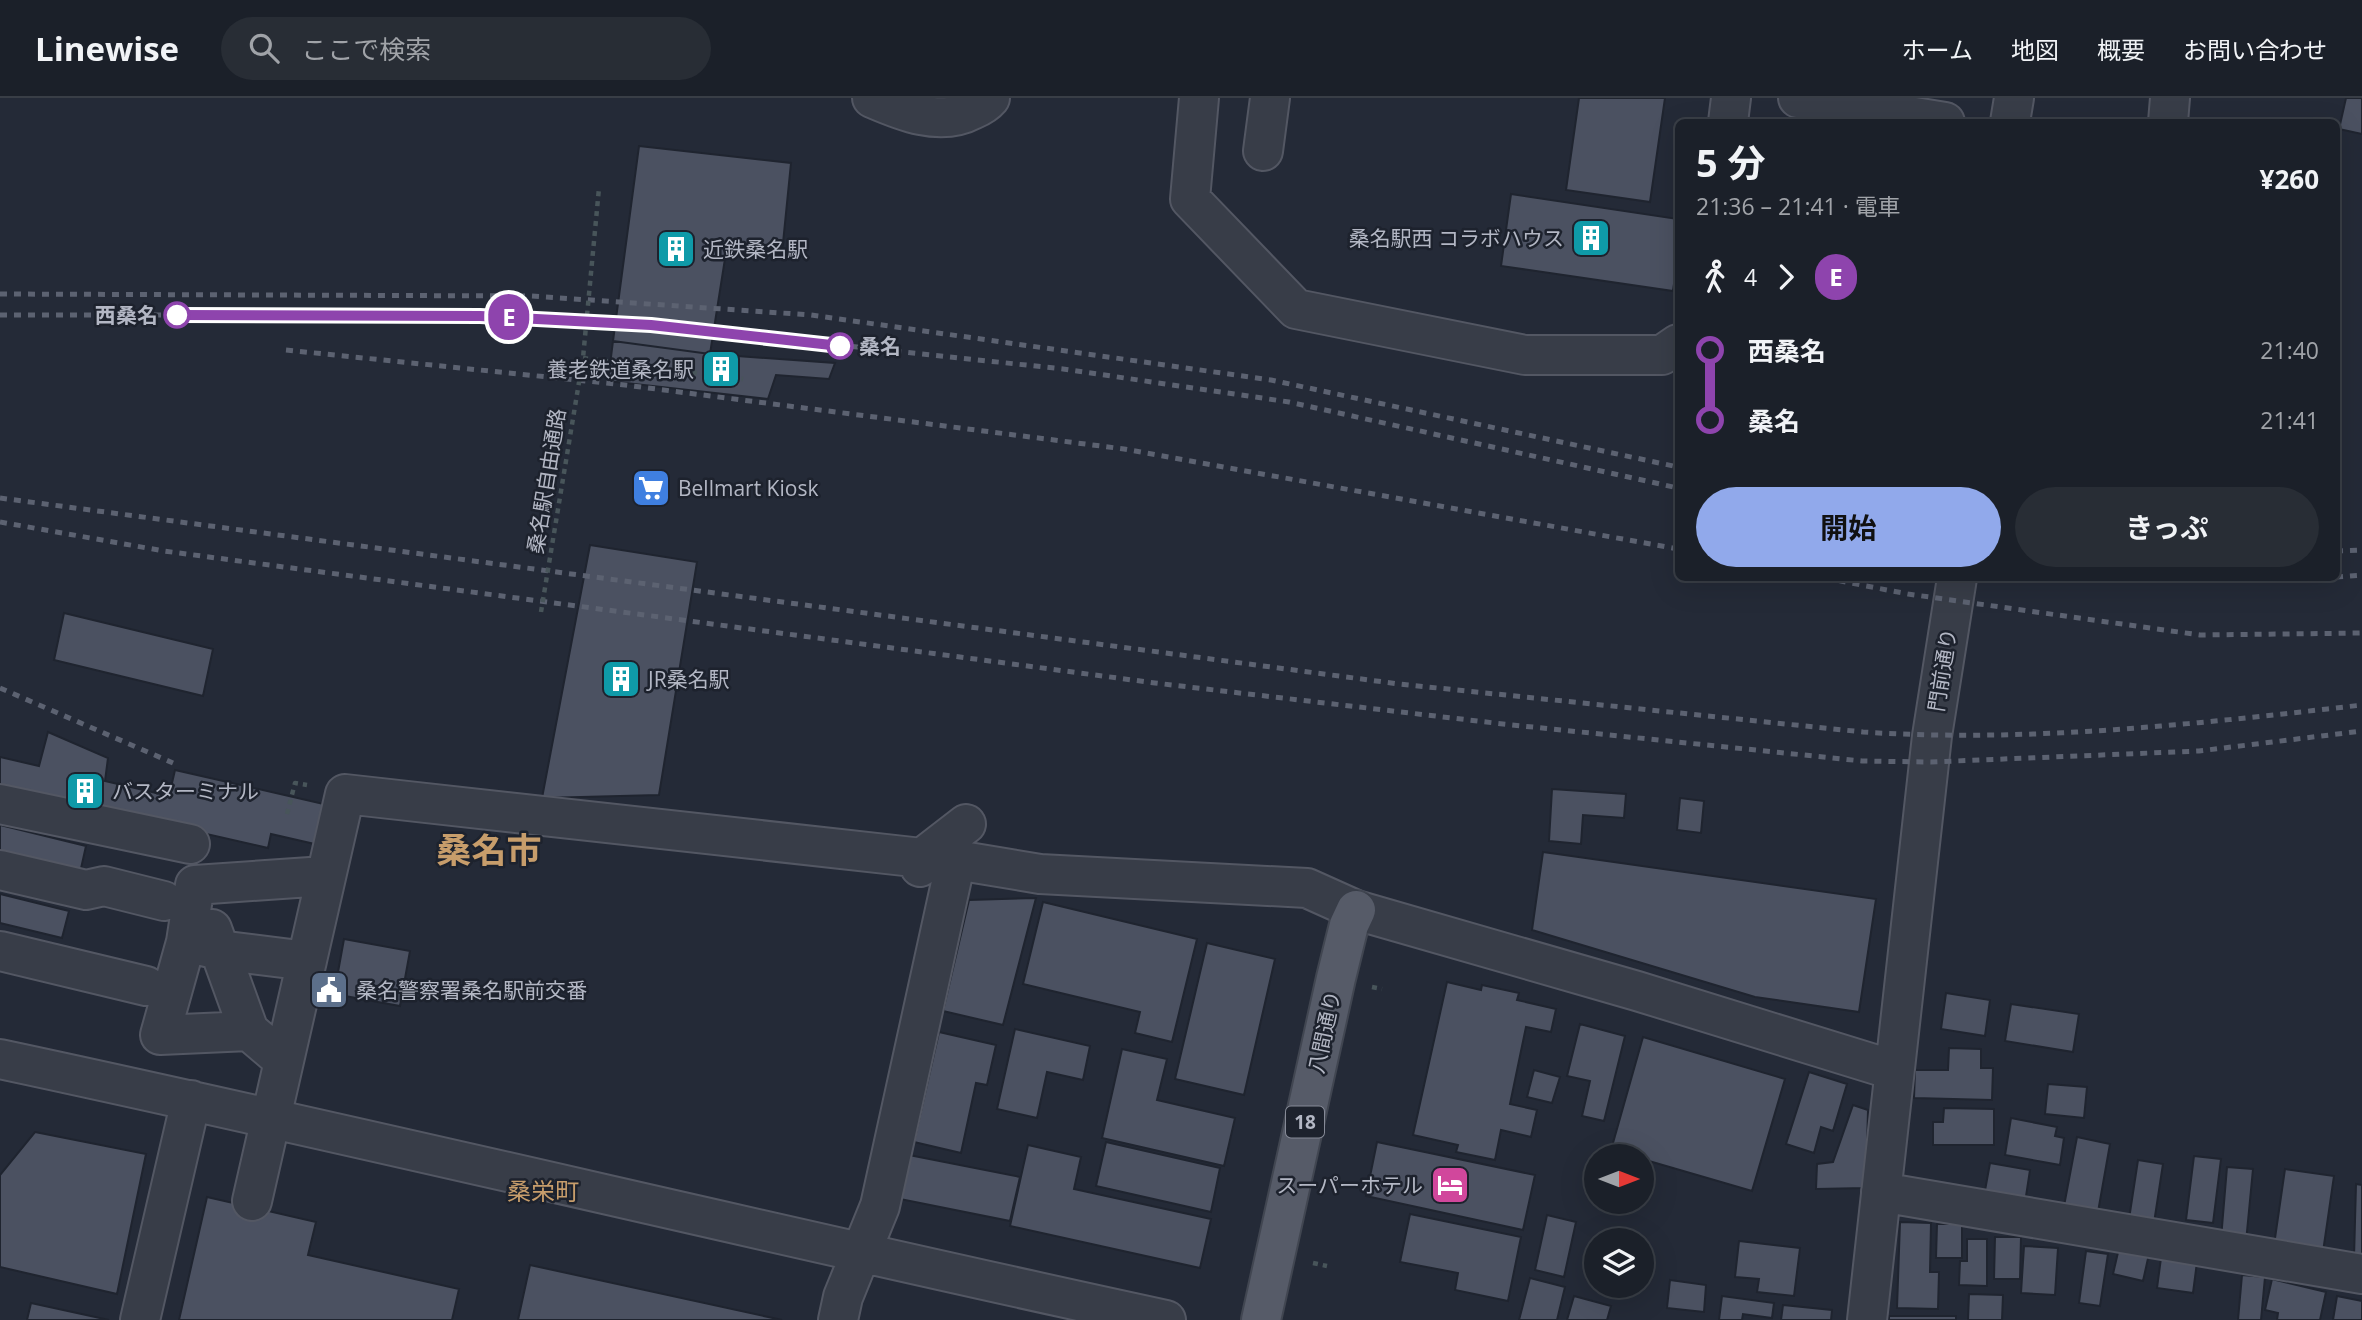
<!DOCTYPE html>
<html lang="ja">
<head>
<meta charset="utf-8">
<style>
  body { margin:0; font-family:"Open Sans","Noto Sans JP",sans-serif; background:#282d35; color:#f1f3f6; height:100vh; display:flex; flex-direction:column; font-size:26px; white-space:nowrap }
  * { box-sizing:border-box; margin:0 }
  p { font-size:23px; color:#a0a3a8 }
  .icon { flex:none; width:38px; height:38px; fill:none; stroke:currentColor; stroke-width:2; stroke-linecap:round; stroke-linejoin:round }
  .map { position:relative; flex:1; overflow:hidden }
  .details { position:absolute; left:1675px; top:21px; width:665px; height:462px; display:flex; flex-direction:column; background:#1b2029; border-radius:10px; box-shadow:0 7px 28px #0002,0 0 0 2px #393e46 }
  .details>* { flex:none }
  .badge { padding:0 14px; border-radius:23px; font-size:24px; line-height:46px }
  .needle { width:46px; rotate:90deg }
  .fabs { position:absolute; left:1584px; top:1046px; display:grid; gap:14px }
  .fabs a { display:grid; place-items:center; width:70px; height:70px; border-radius:50%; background:#1b2029; box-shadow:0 7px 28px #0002,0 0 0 2px #393e46; font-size:35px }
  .map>.badge { position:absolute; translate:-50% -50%; box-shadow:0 0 0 4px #fff }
  .legs { display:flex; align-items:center; gap:10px; height:77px; padding:0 21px; font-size:23px }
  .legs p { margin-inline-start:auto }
  .head { display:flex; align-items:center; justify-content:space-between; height:119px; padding:0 21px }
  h1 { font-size:38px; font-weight:700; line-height:52px }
  .primary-button { display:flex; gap:14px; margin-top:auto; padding:14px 21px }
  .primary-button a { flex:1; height:80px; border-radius:42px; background:#91a9eb; color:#111; font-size:28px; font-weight:700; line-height:80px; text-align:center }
  .primary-button a+a { background:#282d35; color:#f1f3f6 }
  ul { padding:0 21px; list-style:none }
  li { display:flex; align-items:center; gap:24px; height:70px; font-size:26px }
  li i { display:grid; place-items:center; width:10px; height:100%; margin:0 9px; background:currentColor }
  li i::after { content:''; width:18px; height:18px; margin:-9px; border:5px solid; border-radius:50%; background:#1b2029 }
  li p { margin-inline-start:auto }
  li:first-child i { background:linear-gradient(#0000 50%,currentColor 0) }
  li:last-child i { background:linear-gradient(currentColor 50%,#0000 0) }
  header { display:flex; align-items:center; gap:42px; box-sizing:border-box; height:98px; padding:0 35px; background:#1b2029; border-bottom:2px solid #393e46 }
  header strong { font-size:33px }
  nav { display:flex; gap:38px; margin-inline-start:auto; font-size:24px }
  .search { width:490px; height:63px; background:#282d35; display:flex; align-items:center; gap:18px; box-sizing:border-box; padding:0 24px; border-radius:38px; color:#a0a3a8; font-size:26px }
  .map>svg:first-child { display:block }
  .building { fill:#4b5161; stroke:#1f242f; stroke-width:2 }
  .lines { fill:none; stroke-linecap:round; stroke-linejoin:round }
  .minor-casing { stroke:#535763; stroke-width:42 }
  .major-casing { stroke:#414651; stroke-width:42 }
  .path { stroke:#48555a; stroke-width:4.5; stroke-dasharray:5 5; stroke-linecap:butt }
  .minor { stroke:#383d48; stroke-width:38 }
  .major { stroke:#565b68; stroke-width:38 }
  .rail { stroke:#5c6271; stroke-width:5; stroke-dasharray:7 7; stroke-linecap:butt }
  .path-bridge { stroke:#48555a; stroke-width:4.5; stroke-dasharray:5 5; stroke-linecap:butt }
  .line-1-casing { stroke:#fff; stroke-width:16 }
  .line-1 { stroke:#8e44ad; stroke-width:10 }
  .stop-1-dot { fill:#fff; stroke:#8e44ad; stroke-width:3.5 }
  .labels { text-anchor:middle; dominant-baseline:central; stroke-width:5; stroke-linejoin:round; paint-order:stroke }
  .shield { fill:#1d222d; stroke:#868a97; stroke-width:2 }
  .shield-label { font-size:19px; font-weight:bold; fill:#b3b7c4 }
  .poi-label { font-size:21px; fill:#b3b7c4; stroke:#1d222d; text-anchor:start }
  .stop-label { font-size:21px; font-weight:bold; fill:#b3b7c4; stroke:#1d222d; text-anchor:end }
  .street-label { font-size:21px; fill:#b3b7c4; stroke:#1d222d }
  .quarter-label { font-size:24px; fill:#c79d6b; stroke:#1d222d }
  .town-label { font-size:35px; font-weight:bold; fill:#c79d6b; stroke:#1d222d }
</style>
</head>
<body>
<header>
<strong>Linewise</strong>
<div class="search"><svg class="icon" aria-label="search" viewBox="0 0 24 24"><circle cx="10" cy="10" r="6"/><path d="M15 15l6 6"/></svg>ここで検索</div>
<nav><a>ホーム</a><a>地図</a><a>概要</a><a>お問い合わせ</a></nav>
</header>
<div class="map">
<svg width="2362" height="1222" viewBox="0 0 2362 1222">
  <rect width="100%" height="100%" fill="#242a37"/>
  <path class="building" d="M1579 0H1665L1650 104 1566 92Z
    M2346 0H2362V36L2339 31Z
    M639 48 791 65 782 155 727 148 710 256 613 243Z
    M1511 96 1678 121V158L1673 193 1501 168Z
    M613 243 710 256 835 265 829 281 776 277 768 301 608 283Z
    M590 447 697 464 659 697 542 700Z
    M64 515 213 551 203 598 54 562Z
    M48 634 108 660 105 683 169 698 175 672 328 707 319 747 271 736 268 750 0 689V659L39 668Z
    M1552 691 1626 696 1624 720 1583 717 1581 746 1549 743Z
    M1680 700 1704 703 1701 735 1677 732Z
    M0 727 86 748 80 775 0 755Z
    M1543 754 1876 801 1859 914 1755 899 1532 832Z
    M0 796 69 813 62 840 0 825Z
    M1036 800 1003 927 943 913 969 802Z
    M1043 804 1197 841 1172 944 1135 935 1140 914 1023 886Z
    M344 841 410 853 400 908 334 896Z
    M1207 845 1275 861 1244 997 1175 981Z
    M1447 884 1481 892 1482 887 1519 895 1517 902 1556 911 1551 934 1526 929 1510 1006 1537 1012 1531 1039 1501 1032 1495 1062 1456 1054 1458 1047 1413 1037Z
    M1946 895 1990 902 1985 938 1941 931Z
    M2011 906 2079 916 2073 954 2005 943Z
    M1580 926 1625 938 1604 1023 1582 1018 1590 983 1567 978Z
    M1015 931 1090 948 1083 982 1047 974 1037 1020 997 1011Z
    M939 934 996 947 987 987 976 985 961 1055 914 1044Z
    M1643 939 1785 981 1752 1093 1642 1061V1059L1611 1052Z
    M1949 950 1981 951V970H1993L1992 1002 1914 1000 1915 972H1948Z
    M1122 951 1167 961 1157 1002 1235 1020 1224 1068 1102 1040Z
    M1534 972 1560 979 1552 1005 1527 999Z
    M1809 974 1847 986 1833 1033 1821 1029 1814 1055 1786 1046Z
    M2048 986 2087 989 2084 1020 2045 1016Z
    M1853 1007 1868 1012 1866 1090 1816 1091 1817 1066 1833 1064Z
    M1944 1010 1994 1011V1047H1933V1024H1943Z
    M2011 1020 2057 1029 2055 1038 2064 1040 2060 1067 2005 1057Z
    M35 1034 146 1056 117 1196 0 1169V1077Z
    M2077 1039 2110 1046 2098 1114 2064 1108Z
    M1106 1044 1220 1070 1211 1114 1096 1088Z
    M1377 1044 1535 1077 1523 1132 1366 1098Z
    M1028 1047 1081 1059 1074 1091 1211 1121 1200 1170 1010 1128Z
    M909 1057 1020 1079 1010 1123 900 1101Z
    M2194 1058 2221 1061 2213 1125 2186 1122Z
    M2138 1062 2163 1066 2154 1125 2129 1121Z
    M1990 1065 2030 1072 2025 1105 1984 1098Z
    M2227 1069 2253 1071 2246 1144 2221 1141Z
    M2285 1071 2334 1078 2323 1154 2274 1147Z
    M2356 1086 2362 1087V1160H2354Z
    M207 1099 316 1124 308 1157 459 1191 452 1222H179Z
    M1410 1116 1521 1139 1508 1203 1455 1192 1458 1175 1400 1164Z
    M1547 1117 1576 1124 1564 1179 1535 1172Z
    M1900 1124 1931 1125 1930 1174H1939L1938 1211 1897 1210Z
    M1937 1126H1962V1160H1936Z
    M1995 1139H2021L2020 1181H1994Z
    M1967 1141H1987V1188L1959 1187 1960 1163H1967Z
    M1739 1143 1800 1150 1794 1198 1757 1194 1759 1181 1735 1179Z
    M2024 1148 2058 1150 2055 1197 2021 1195Z
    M2119 1150 2149 1156 2143 1183 2113 1176Z
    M2086 1153 2108 1156 2100 1208 2079 1205Z
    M2161 1160 2197 1164 2193 1195 2157 1190Z
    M530 1167 782 1222H518Z
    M2242 1177 2265 1179 2261 1222H2238Z
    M1530 1180 1565 1189 1557 1222H1519Z
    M2272 1181 2326 1194 2320 1222H2277L2278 1215 2265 1212Z
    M1670 1182 1706 1187 1704 1214 1667 1210Z
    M1969 1196 2003 1197 2002 1222H1968Z
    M1574 1198 1611 1208 1607 1222H1567Z
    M1722 1198 1774 1205 1772 1220 1743 1216 1742 1222H1719Z
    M2337 1198 2362 1203V1222H2333Z
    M31 1205 109 1222H27Z
    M1783 1207 1832 1212 1831 1222H1781Z
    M1889 1218H1956V1222H1889Z"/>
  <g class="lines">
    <defs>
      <path id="minor" d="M872 0C902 13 940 29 972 12 979 9 985 6 990 0
        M1199 0 1190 101 1296 211 1525 257H1662L1678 246
        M1798 0 1945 24
        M1728 24 1731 0
        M2010 24 2014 0
        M2168 24 2170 0
        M1263 53 1270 0
        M0 706 190 746
        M920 769 922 760 966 726
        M0 772 86 792 104 788 164 803
        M190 818 186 844 219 852 307 863
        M212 831 249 933
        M0 853 146 888
        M0 961C389 1044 776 1138 1166 1222
        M283 962 249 933 160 937 186 844 195 787 325 778
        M1881 1094 2362 1176
        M252 1103 345 696 922 760
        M140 1222 191 1002
        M838 1222 843 1199 880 1108 956 762 1040 776 1307 790 1356 812 1637 893 1893 972
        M1867 1222 1932 638 1957 480"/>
      <path id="major" d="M1261 1222 1336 880 1349 827 1356 812"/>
    </defs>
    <use href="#minor" class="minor-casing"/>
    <use href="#major" class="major-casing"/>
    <path class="path" d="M583 260 743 281
      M287 716 295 685 307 687
      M1372 889 1382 891
      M1313 1165 1327 1168"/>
    <use href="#minor" class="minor"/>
    <use href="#major" class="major"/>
    <path class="rail" d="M0 196 531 198 811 217 1271 282 1678 369
      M0 217H480L651 227 1063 271 1289 304 1678 390
      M286 252 625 287 1124 351 1678 451
      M0 400 1399 586 1863 634C2030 645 2196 626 2362 607
      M0 424 164 453 1155 585 1503 626 1862 663 1931 664 2199 653 2362 633
      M2336 453 2362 452
      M2336 479 2362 477
      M1825 480 1908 496 2200 537 2362 535
      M0 590 173 665"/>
    <path class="path-bridge" d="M541 514 583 260 599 90"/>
  </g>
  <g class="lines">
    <defs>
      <path id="line-1" d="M177 217 480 218 651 227 840 248"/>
    </defs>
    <use href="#line-1" class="line-1-casing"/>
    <use href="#line-1" class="line-1"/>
  </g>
  <defs>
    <symbol id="building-square" viewBox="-11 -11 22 22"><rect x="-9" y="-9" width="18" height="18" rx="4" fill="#0f9aa8" stroke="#1d222d"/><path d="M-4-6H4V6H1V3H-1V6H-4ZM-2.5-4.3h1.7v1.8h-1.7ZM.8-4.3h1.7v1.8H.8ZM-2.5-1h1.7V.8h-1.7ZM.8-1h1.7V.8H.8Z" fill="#fff"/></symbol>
    <symbol id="supermarket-square" viewBox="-11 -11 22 22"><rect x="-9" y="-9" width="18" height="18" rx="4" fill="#3f7fe0" stroke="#1d222d"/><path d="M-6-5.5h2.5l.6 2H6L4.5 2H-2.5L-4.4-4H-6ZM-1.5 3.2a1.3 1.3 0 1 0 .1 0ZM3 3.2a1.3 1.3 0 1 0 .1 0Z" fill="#fff"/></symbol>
    <symbol id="civic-square" viewBox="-11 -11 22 22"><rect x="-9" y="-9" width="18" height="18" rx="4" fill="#5c6f8a" stroke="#1d222d"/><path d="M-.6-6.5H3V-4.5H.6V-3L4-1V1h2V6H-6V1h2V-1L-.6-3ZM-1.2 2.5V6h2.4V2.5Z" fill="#fff"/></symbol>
    <symbol id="hotel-square" viewBox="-11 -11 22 22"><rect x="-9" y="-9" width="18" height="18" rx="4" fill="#d1479c" stroke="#1d222d"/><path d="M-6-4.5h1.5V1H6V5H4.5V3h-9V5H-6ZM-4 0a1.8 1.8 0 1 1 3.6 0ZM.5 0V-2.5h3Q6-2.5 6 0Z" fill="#fff"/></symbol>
  </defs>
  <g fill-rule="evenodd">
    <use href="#building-square" x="1569" y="118" width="44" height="44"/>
    <use href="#building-square" x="654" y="129" width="44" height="44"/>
    <use href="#building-square" x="699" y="249" width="44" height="44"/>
    <use href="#supermarket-square" x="629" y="368" width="44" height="44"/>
    <use href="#building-square" x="599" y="559" width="44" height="44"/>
    <use href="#building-square" x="63" y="671" width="44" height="44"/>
    <use href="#civic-square" x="307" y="870" width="44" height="44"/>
    <use href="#hotel-square" x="1428" y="1065" width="44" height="44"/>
  </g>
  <g class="stop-1-dot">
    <circle cx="177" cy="217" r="12"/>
    <circle cx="840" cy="248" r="12"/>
  </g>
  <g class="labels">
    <rect class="shield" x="1286" y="1008.5" width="38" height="31" rx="5"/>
    <g class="shield-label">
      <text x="1305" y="1024">18</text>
    </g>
    <g class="poi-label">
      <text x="1564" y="140" text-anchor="end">桑名駅西 コラボハウス</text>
      <text x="703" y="151">近鉄桑名駅</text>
      <text x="694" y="271" text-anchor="end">養老鉄道桑名駅</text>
      <text x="678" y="390">Bellmart Kiosk</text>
      <text x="648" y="581">JR桑名駅</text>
      <text x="112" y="693">バスターミナル</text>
      <text x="356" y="892">桑名警察署桑名駅前交番</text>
      <text x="1423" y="1087" text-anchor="end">スーパーホテル</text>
    </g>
    <g class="stop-label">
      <text x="158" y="217">西桑名</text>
      <text x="859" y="248" text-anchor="start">桑名</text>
    </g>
    <g class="street-label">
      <text transform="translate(546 383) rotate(-81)">桑名駅自由通路</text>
      <text transform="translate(1942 572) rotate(-81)">門前通り</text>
      <text transform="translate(1324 934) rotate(-78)">八間通り</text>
    </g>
    <g class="quarter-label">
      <text x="543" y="1092">桑栄町</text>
    </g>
    <g class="town-label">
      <text x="489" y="751">桑名市</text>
    </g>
  </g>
</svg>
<div class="fabs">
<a><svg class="needle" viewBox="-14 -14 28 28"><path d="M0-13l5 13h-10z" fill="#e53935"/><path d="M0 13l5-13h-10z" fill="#a0a3a8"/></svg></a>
<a><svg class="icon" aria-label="layers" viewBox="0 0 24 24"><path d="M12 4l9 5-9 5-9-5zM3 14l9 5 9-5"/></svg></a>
</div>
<b class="badge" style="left:509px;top:219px;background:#8e44ad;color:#fff">E</b>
<section class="details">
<div class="head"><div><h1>5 分</h1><p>21:36 – 21:41 · 電車</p></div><b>¥260</b></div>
<div class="legs"><svg class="icon" aria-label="walk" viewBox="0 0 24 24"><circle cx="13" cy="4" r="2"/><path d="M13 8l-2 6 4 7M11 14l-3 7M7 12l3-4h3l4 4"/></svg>4<svg class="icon" aria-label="forward" viewBox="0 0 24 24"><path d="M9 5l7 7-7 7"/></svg><b class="badge" style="background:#8e44ad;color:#fff">E</b></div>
<ul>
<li><i style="color:#8e44ad"></i><b>西桑名</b><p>21:40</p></li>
<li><i style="color:#8e44ad"></i><b>桑名</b><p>21:41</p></li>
</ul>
<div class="primary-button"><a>開始</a><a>きっぷ</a></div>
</section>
</div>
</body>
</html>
